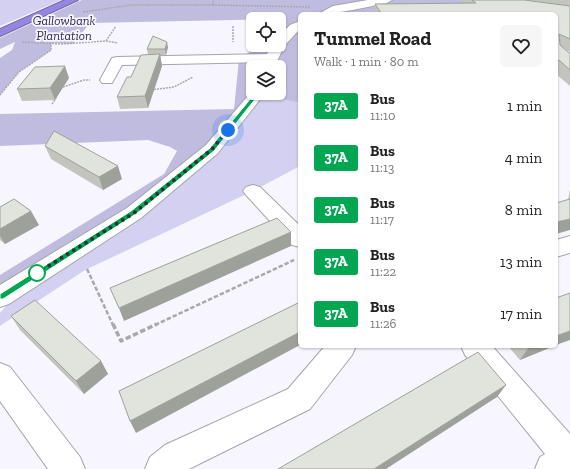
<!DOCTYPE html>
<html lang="en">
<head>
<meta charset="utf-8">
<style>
  body { margin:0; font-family:"Zilla Slab",serif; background:#f6f6f6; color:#222; height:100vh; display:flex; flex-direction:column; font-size:15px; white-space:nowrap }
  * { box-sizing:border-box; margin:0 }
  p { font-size:13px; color:#767676 }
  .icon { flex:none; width:22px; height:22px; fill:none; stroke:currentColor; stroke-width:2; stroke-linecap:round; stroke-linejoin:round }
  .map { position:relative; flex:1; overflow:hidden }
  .sheet { position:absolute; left:298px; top:12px; width:260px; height:336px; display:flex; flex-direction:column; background:#fff; border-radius:6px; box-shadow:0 1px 3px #0004 }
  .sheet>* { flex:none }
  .badge { padding:0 8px; border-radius:3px; font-size:14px; line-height:26px }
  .fabs { position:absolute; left:246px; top:12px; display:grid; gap:8px }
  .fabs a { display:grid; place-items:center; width:40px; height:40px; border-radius:6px; background:#fff; box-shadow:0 1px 3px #0004; font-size:20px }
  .you { position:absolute; width:20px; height:20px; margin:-10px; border:3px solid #fff; border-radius:50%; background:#1a73e8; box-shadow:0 0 0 6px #1a73e833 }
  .map>.badge { position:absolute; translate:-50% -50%; box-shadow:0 0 0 2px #fff }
  .round { display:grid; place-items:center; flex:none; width:42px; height:42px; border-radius:6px; background:#f6f6f6 }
  .overview { display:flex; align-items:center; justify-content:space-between; height:68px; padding:0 16px }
  h1 { font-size:19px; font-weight:700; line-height:30px }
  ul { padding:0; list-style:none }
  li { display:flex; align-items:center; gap:12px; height:52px; padding:0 16px }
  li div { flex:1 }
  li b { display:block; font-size:15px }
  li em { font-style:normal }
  li .badge { min-width:44px; font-weight:700; text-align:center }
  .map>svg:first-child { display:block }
  .green { fill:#d3d0f1 }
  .forest { fill:#c0bcdf; fill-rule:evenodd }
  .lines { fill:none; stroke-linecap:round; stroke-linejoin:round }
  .minor-casing { stroke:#a5a4ac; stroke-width:2 }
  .highway-casing { stroke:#7368a5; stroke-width:2 }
  .path-far2 { stroke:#a9a8ae; stroke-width:1.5; stroke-dasharray:2 1; stroke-linecap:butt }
  .path-far1 { stroke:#a9a8ae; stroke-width:2.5; stroke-dasharray:4.5 2; stroke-linecap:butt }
  .path { stroke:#a9a8ae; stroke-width:3.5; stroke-dasharray:5.5 2.5; stroke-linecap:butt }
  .minor { fill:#fff; fill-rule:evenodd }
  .highway { fill:#9686e2; fill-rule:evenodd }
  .wall { fill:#c2c4bd }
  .shaded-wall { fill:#9ea09a }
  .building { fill:#e1e4dc; stroke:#9ea09a }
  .line { fill:#00a651; stroke:#fff }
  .walk { stroke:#313134; stroke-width:4; stroke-dasharray:0 7.2 }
  .stop-dot { fill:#fff; stroke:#00a651; stroke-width:2 }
  .labels { text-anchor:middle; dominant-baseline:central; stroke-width:3.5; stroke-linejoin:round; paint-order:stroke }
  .far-park-label { font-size:13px; font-style:italic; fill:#302654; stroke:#f7f6fe }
</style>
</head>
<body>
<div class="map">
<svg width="570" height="469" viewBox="0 0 570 469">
  <rect width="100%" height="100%" fill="#f7f6fe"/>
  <path class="green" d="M0 0H61L0 26Z
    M257 94 300 103V166L253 191 85 270 0 326V313L30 278 134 213Z"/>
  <path class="forest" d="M82 0H484L522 5 378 10 370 14H300V103L257 94 212 149 0 297V275L164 174 177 151 170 147 148 140 0 146V114L234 109 239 59 260 45H279V19L90 23 73 44 51 43V50L19 72 0 95V58L12 50 15 42 0 49V38ZM253 67H279V93H253Z"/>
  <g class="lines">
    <defs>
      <path id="minor" d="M368 0H392L387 3C365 7 340 14 318 14L333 6Z
        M300 21V29L285 45 274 67H260L262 62 122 65 112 83H102L100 80 112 58 117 57 267 54 272 45H279V36L290 25Z
        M253 90V93H265L218 153 141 218 9 304 0 307V285L127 208 206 145Z
        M253 185 260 187 300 226V247L292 245 246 195 243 191 246 187Z
        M570 236V253L556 257V240Z
        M325 346H356L352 355 310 409 189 469H145L150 457 165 445 288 389Z
        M461 346H492L570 434V469H535L540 457 545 454 465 355Z
        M0 363 10 367 80 457 85 469H48L0 401Z"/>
      <path id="highway" d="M65 0H78L0 36V29Z"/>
    </defs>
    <use href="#minor" class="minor-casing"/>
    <use href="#highway" class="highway-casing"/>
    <path class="path-far2" d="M212 5 310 7
      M83 12 131 5H212L214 0
      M233 26V42
      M106 41 116 26
      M22 42 62 44 106 41 118 43
      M63 87 84 80H90
      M151 90 174 87 193 77
      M0 95 19 72 51 50V43
      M52 104 56 98"/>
    <path class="path-far1" d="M87 269 113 325
      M155 325 294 260"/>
    <path class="path" d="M113 324 121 341 157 324"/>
    <use href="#minor" class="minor"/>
    <use href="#highway" class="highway"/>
  </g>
  <path class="wall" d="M460 0H570V52L564 49 569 53H570V86L556 74V14H375L374 13 375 4 464 3Z
    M168 47 166 55H160L162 66 148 108 120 109 117 97 148 55 147 49Z
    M69 78 55 100 22 101 17 89Z
    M45 146 122 179 103 190 51 159Z
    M570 189V230L568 200Z
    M0 207 39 225 5 244 0 240Z
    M11 316 101 361 108 374 84 394 20 330Z
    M508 346H554L520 360Z"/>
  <path class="shaded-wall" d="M167 42 168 47 166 55 165 49Z
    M160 54 162 66 148 108 145 96Z
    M65 66 69 78 55 100 50 88Z
    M118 166 122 179 103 190 99 177Z
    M31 211 39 225 5 244 0 236V229Z
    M570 219V230L556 234V222Z
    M291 232V246L124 321 119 308Z
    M570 331V340L556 345V336Z
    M300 332V345L136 433 130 421Z
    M531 346H554L520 360 529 347Z
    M101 361 108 374 84 394 76 381Z
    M506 385 497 397 386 469H374Z"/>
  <path class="building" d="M472 0H524L570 6V39L559 34 560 45 569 53H570V70L559 60 556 61V14H382L375 4 476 3Z
    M153 36 167 42 165 49H147Z
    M160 54 145 96 117 97 127 77H131L141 55Z
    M65 66 50 88 17 89 35 67Z
    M54 131 118 166 99 177 45 146Z
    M14 199 31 211 0 229V207Z
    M570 199V219L556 222V203Z
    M277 218 291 232 119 308 110 288Z
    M570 293V331L556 336V298Z
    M35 300 101 361 76 381 11 316Z
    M300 302V332L130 421 119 391Z
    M478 352 506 385 374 469H278Z"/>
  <path class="line" d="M256 92 260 93 214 151 136 214 3 299H0V294L131 211 210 148Z"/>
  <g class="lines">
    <path class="walk" d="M37 273 134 213 212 149 228 130"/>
  </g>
  <circle class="stop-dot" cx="37" cy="273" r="8"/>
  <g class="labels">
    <g class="far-park-label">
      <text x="64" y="20">Gallowbank<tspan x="64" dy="15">Plantation</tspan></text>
    </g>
  </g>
</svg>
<div class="fabs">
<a><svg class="icon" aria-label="locate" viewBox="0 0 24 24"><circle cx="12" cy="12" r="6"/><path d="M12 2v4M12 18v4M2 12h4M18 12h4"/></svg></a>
<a><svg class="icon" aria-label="layers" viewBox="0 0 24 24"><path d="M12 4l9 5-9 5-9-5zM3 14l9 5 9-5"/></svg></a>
</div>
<div class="you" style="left:228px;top:130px"></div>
<section class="sheet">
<div class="overview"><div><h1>Tummel Road</h1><p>Walk · 1 min · 80 m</p></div><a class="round"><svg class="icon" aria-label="heart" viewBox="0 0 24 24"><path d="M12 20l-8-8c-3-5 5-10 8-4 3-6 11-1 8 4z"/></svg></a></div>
<ul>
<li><span class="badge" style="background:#00a651;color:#fff">37A</span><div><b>Bus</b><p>11:10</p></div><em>1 min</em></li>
<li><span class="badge" style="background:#00a651;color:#fff">37A</span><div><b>Bus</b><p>11:13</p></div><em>4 min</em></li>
<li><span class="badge" style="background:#00a651;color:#fff">37A</span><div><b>Bus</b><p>11:17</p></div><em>8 min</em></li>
<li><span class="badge" style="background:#00a651;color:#fff">37A</span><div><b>Bus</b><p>11:22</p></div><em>13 min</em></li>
<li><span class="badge" style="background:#00a651;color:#fff">37A</span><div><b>Bus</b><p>11:26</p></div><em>17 min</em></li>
</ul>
</section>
</div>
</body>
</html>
